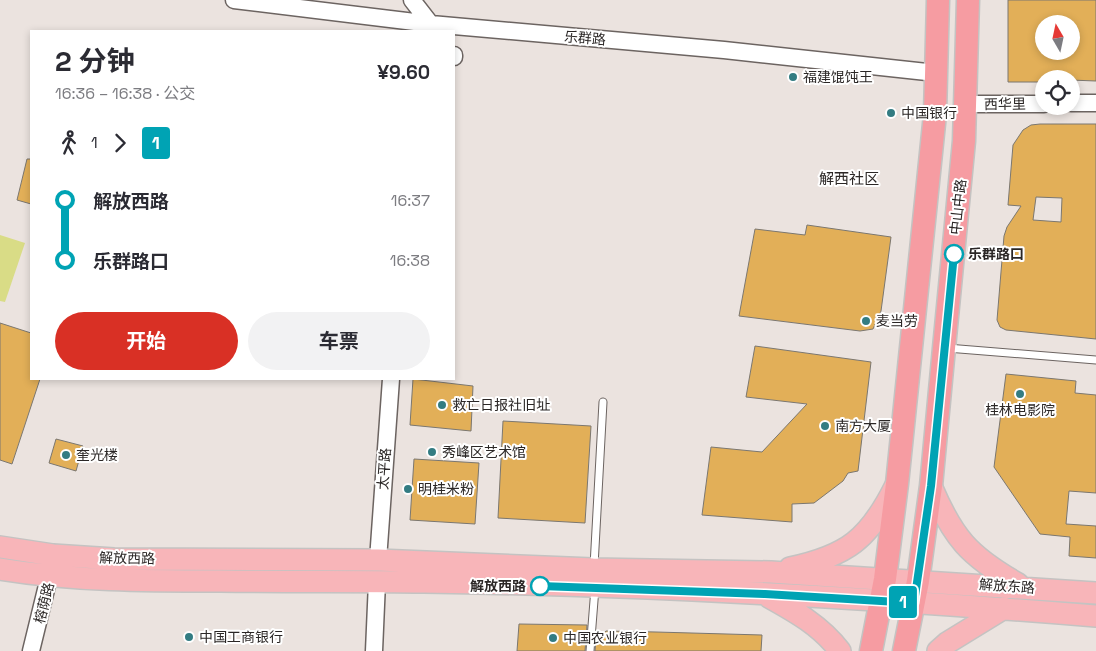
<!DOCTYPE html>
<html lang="zh">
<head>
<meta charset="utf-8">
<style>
  body { margin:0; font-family:"Space Grotesk","Noto Sans SC",sans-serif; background:#f2f2f3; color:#2b2b33; height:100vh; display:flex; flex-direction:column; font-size:19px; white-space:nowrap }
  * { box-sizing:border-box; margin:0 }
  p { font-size:16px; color:#7c7c81 }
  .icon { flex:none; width:28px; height:28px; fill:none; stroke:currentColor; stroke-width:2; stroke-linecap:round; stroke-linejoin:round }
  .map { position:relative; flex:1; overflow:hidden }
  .panel { position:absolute; left:30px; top:30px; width:425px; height:350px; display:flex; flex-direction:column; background:#fff; border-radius:0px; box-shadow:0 2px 8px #0003 }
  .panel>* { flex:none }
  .badge { padding:0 10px; border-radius:4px; font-size:18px; line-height:32px }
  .needle { width:32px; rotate:351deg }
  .fabs { position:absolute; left:1035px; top:15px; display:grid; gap:10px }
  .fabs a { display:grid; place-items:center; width:45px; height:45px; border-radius:50%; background:#fff; box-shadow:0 2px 8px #0003; font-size:25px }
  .map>.badge { position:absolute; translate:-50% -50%; box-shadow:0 0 0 2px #fff }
  .legs { display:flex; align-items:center; gap:8px; height:55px; padding:0 25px; font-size:16px }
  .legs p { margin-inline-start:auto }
  .overview { display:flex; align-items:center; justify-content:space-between; height:85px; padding:0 25px }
  h1 { font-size:28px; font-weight:700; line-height:38px }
  .cta { display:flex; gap:10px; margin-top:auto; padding:10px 25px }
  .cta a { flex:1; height:58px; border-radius:30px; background:#d93025; color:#fff; font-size:20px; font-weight:700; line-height:58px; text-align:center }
  .cta a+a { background:#f2f2f3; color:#2b2b33 }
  ul { padding:0 25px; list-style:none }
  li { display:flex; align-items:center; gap:18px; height:60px; font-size:19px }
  li i { display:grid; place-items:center; width:8px; height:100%; margin:0 6px; background:currentColor }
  li i::after { content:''; width:12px; height:12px; margin:-6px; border:4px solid; border-radius:50%; background:#fff }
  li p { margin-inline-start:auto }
  li:first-child i { background:linear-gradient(#0000 50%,currentColor 0) }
  li:last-child i { background:linear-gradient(currentColor 50%,#0000 0) }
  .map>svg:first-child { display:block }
  .green { fill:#d9dc86 }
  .building { fill:#e2af58; stroke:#7b7770; fill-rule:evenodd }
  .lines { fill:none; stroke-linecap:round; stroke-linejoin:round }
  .service-casing { stroke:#6c6461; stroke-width:9 }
  .tertiary-casing { stroke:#6c6461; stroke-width:19 }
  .primary-casing { stroke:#c4c3c2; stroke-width:24 }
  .trunk-casing { stroke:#c4c3c2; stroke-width:25 }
  .service { stroke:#fff; stroke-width:7 }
  .tertiary { stroke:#fff; stroke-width:16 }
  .primary { stroke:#f8b5b9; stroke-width:21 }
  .trunk { stroke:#f69ca2; stroke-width:22 }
  .line-1-casing { stroke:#fff; stroke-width:11 }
  .line-1 { stroke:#00a3b4; stroke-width:8 }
  .poi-dot { fill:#337c82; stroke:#fff; stroke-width:2 }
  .stop-1-dot { fill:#fff; stroke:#00a3b4; stroke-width:2.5 }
  .labels { text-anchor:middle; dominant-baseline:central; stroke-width:4; stroke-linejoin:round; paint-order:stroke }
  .street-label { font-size:14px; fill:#2b2726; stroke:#fff }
  .poi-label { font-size:14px; fill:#2b2726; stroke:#fff; text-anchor:start }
  .stop-label { font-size:14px; font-weight:bold; fill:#2b2726; stroke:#fff; text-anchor:start }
  .neighbourhood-label { font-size:15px; fill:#2b2726; stroke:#fff }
</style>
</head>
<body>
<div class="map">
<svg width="1096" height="651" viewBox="0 0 1096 651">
  <rect width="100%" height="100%" fill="#ebe3df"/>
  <path class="green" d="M0 235 25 243 5 302 0 301Z"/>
  <path class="building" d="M1008 0H1096V81L1044 79V82H1008ZM1044 24H1071V51H1044Z
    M1040 124H1096V339L1006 330 1000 327 997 320 1004 236 1007 227 1021 206 1008 205 1013 145 1023 130 1031 125ZM1036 197 1062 198 1061 222 1033 220Z
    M27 159H31V204L17 200Z
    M807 225 891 237 881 311 873 329 860 331 739 316 755 229 805 235Z
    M0 323 31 333V379H40L12 464 0 460Z
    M755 346 871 362 858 471 848 473 843 481 814 503 792 504V522L702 515 711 447 762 452 807 404 746 397Z
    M1006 374 1076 381 1075 393 1096 395V493L1069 491 1066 524 1096 526V558L1069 556 1070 537 1040 534 994 467Z
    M413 379 473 386 471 431 410 425Z
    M503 421 591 426 585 523 498 518Z
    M56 439 83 446 76 471 49 463Z
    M414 459 479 463 475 524 410 520Z
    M519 624 587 625 585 651H517Z
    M606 631 656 632 762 635 761 651H595L596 640Z"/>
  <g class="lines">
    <defs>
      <path id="service" d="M947 348 1096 360
        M594 566 603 402
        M590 651 595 588"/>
      <path id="tertiary" d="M234 0 431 24 724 50 936 73
        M412 0 433 27
        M454 55V57
        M1071 103H1096
        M966 104H1044
        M378 560 391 379
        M31 651 52 565
        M374 651 377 582"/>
      <path id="primary" d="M931 486C953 538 969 556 1018 584
        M0 547 53 555 114 559 378 560 593 569 771 572 1096 593
        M790 568C847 556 869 539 895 487
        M0 569C73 581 146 581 220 581 288 582 356 581 424 582 648 585 873 598 1096 616
        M769 597C796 612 821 626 840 651
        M938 651 947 643 1004 608"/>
      <path id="trunk" d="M871 651 885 579 897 484 935 114 938 0
        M904 651 918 581 931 486 944 348 964 141 968 0"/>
    </defs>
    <use href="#service" class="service-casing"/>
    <use href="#tertiary" class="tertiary-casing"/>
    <use href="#primary" class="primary-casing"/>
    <use href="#trunk" class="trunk-casing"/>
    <use href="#service" class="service"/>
    <use href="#tertiary" class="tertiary"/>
    <use href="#primary" class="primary"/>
    <use href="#trunk" class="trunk"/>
  </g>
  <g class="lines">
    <defs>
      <path id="line-1" d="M540 586 765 594 914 603 931 486 954 254"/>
    </defs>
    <use href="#line-1" class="line-1-casing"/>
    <use href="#line-1" class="line-1"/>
  </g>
  <g class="poi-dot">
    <circle cx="793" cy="77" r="5"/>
    <circle cx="891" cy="113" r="5"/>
    <circle cx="866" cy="321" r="5"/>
    <circle cx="1020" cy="394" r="5"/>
    <circle cx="442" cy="405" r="5"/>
    <circle cx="825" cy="426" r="5"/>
    <circle cx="432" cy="452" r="5"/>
    <circle cx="66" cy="455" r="5"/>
    <circle cx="408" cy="489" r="5"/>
    <circle cx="189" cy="637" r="5"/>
    <circle cx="553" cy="638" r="5"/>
  </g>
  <g class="stop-1-dot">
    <circle cx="954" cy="254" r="9"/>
    <circle cx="540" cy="586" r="9"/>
  </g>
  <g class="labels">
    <g class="street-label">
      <text transform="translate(585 38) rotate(5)">乐群路</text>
      <text transform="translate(1005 104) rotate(-1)">西华里</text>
      <text transform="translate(958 207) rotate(-84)">中山中路</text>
      <text transform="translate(384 469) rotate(-86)">太平路</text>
      <text transform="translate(127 558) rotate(1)">解放西路</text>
      <text transform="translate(1007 586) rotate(4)">解放东路</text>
      <text transform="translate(44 603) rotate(-76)">榕荫路</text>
    </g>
    <g class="poi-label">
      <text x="803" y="77">福建馄饨王</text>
      <text x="901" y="113">中国银行</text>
      <text x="876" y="321">麦当劳</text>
      <text x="452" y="405">救亡日报社旧址</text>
      <text x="1020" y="410" text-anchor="middle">桂林电影院</text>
      <text x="835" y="426">南方大厦</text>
      <text x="442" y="452">秀峰区艺术馆</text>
      <text x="76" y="455">奎光楼</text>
      <text x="418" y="489">明桂米粉</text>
      <text x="199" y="637">中国工商银行</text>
      <text x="563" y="638">中国农业银行</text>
    </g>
    <g class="stop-label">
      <text x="968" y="254">乐群路口</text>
      <text x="526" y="586" text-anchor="end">解放西路</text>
    </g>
    <g class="neighbourhood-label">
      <text x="849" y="178">解西社区</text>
    </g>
  </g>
</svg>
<div class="fabs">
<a><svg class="needle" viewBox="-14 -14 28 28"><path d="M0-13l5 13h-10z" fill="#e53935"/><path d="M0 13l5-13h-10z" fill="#7c7c81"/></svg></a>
<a><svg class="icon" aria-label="locate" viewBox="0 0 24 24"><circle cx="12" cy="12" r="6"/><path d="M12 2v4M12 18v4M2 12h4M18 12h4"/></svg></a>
</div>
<b class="badge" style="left:903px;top:602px;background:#00a3b4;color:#fff">1</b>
<section class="panel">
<div class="overview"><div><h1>2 分钟</h1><p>16:36 – 16:38 · 公交</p></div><b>¥9.60</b></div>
<div class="legs"><svg class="icon" aria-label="walk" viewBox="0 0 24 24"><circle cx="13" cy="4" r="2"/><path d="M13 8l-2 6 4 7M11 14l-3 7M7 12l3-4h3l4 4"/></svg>1<svg class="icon" aria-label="forward" viewBox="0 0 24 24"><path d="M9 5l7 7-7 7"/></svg><b class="badge" style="background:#00a3b4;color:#fff">1</b></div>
<ul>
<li><i style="color:#00a3b4"></i><b>解放西路</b><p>16:37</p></li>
<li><i style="color:#00a3b4"></i><b>乐群路口</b><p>16:38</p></li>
</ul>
<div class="cta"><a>开始</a><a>车票</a></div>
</section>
</div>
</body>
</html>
